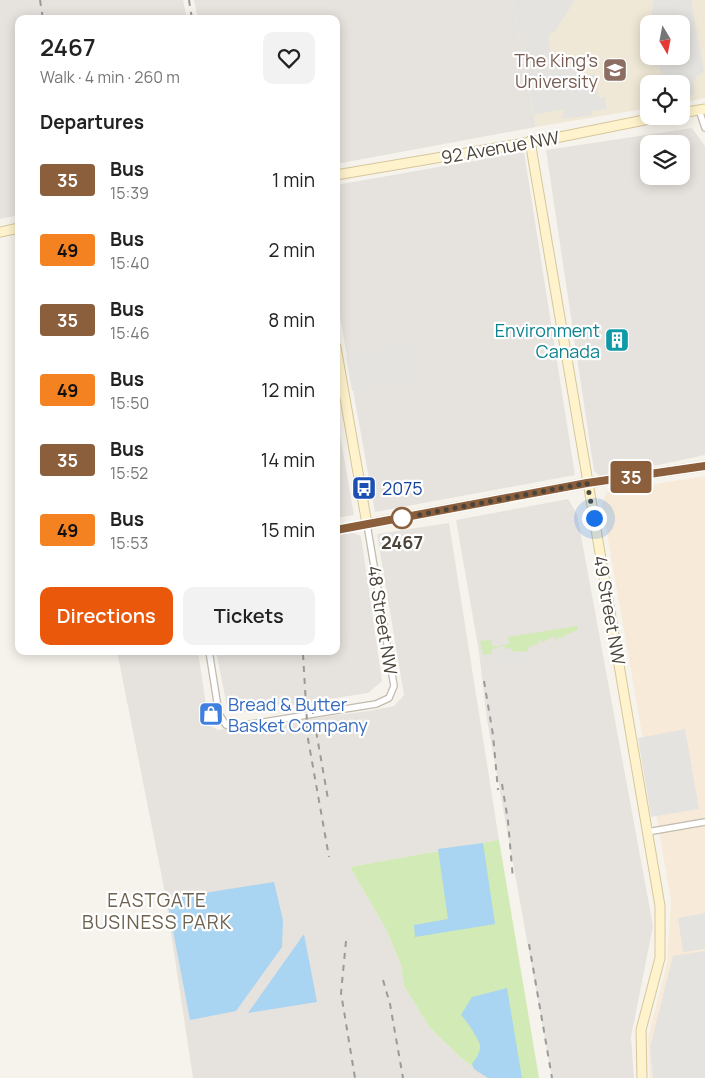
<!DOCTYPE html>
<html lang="en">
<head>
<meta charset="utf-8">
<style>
  body { margin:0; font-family:Manrope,sans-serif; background:#f2f2f2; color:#222; height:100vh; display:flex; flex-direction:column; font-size:19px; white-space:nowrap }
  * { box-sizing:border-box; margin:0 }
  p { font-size:16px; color:#767676 }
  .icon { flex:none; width:28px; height:28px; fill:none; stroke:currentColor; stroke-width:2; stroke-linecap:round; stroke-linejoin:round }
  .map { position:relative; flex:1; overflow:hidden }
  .details { position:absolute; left:15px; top:15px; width:325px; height:640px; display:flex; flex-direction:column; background:#fff; border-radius:10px; box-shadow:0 2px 12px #0003 }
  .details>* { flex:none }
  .badge { padding:0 10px; border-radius:4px; font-size:18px; line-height:32px }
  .needle { width:32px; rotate:170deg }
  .controls { position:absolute; left:640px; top:15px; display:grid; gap:10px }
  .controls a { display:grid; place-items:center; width:50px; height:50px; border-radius:10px; background:#fff; box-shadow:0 2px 12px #0003; font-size:25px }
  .you { position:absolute; width:25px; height:25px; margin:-12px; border:4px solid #fff; border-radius:50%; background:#1a73e8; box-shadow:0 0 0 8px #1a73e833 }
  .map>.badge { position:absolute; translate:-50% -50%; box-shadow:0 0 0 2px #fff }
  h2 { padding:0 25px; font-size:19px; line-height:45px }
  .round { display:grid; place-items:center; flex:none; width:52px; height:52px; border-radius:10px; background:#f2f2f2 }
  .summary { display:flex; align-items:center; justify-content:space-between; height:85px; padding:0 25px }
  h1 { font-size:24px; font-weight:600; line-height:38px }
  .cta { display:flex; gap:10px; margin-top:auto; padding:10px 25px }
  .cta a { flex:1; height:58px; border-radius:10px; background:#ea580c; color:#fff; font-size:20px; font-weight:600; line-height:58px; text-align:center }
  .cta a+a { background:#f2f2f2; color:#222 }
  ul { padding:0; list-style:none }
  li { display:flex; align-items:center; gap:15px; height:70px; padding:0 25px }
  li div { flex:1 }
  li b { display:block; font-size:19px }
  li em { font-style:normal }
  li .badge { min-width:55px; font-weight:700; text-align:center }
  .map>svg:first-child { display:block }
  .commercial { fill:#f7ead8 }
  .industrial { fill:#e6e2dd; fill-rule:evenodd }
  .education { fill:#efe8d6; fill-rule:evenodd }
  .green { fill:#d2eab5 }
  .parking { fill:#e5e3e0 }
  .water { fill:#a9d4f2 }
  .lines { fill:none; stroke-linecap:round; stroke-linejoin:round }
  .street-casing { stroke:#c2bbae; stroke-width:8 }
  .secondary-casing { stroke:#d6c79b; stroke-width:11 }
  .street { stroke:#fff; stroke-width:5.5 }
  .secondary { stroke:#fff3cd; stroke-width:9 }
  .rail { stroke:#9a9a9a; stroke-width:2; stroke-dasharray:6 6; stroke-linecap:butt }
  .line-casing { stroke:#fff; stroke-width:11 }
  .line { stroke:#8b5e3c; stroke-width:8 }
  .walk { stroke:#4b4439; stroke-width:5; stroke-dasharray:0 9 }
  .stop-dot { fill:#fff; stroke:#8b5e3c; stroke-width:2.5 }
  .labels { text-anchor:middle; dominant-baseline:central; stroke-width:4.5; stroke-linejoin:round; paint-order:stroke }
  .education-label { font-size:18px; fill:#785e54; stroke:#fff; text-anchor:end }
  .street-label { font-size:18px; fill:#4b4439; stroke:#fff }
  .culture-label { font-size:18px; fill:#0d838f; stroke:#fff; text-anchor:end }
  .transit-label { font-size:18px; fill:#164399; stroke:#fff; text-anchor:start }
  .stop-label { font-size:18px; font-weight:bold; fill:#4b4439; stroke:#fff }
  .shop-label { font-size:18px; fill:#366cbe; stroke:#fff; text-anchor:start }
  .neighbourhood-label { font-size:19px; letter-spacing:1px; fill:#6e6250; stroke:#fff }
</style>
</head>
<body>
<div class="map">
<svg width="705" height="1078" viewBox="0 0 705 1078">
  <rect width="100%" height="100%" fill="#f6f3ec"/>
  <path class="commercial" d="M705 476V1078H650L648 1038 667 964 671 900 602 504 607 492Z"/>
  <path class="industrial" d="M0 0H183L187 19H19V215L0 219Z
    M194 0H512L536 127 336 164V19H198Z
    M692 128 705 146V455L602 477 594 471 546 150ZM649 144H681V176H649Z
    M524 152 575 475 375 512 336 295V185Z
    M336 412 354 515 336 518Z
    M568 499 577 514 653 926 631 1037 634 1078H552L487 720 479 652 456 520Z
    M449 523 499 840 350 867 387 931 401 965 404 986 430 1028 460 1057 487 1078H193L165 893 117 651H198L209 725 218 730 369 711 394 706 404 695 377 534Z
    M354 533 361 536 382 681 368 693 240 713 227 706 216 651H336V535Z"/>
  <path class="education" d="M512 0H705V98L681 103V84H649V108L536 127ZM649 24H681V56H649Z"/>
  <path class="green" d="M577 626 578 630 563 636V638L558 637 557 641 553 636 542 643 541 639 538 640 539 643 529 647 527 652H512L511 648 506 649 504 646 498 647V651L497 648 492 649V654L483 655 480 641 491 640 493 647 509 644 508 637Z
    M499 840 539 1078H487L460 1057 430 1028 404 986 401 965 387 931 350 867Z"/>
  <path class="parking" d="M512 0H575L554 33 551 32 548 43 552 55 582 76 595 74 599 98 605 97 607 109 592 111V115L562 119 564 109 534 115Z
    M654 0H691L704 72 697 76 694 82V95L681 97V84H663L658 56H681V24H653L651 12Z
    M411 344 417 380 352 391 346 355Z
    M517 651 527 652V658L520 660V665L489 670 487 655Z
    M685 729 699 809 651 817 638 738Z
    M705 913V949L683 952 678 918Z
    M705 951V1078H653L650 1047 673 956Z"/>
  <path class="water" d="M483 843 495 924 415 937 414 925 448 919 438 849Z
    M274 882 283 920 282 947 236 1011 190 1020 167 899Z
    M304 934 317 1002 248 1013Z
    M507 988 522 1078H488L474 1069 472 1064C476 1059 481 1052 480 1045 478 1038 467 1021 461 1015L472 997Z"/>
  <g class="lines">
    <defs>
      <path id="street" d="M699 110 705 128
        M209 651 219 714 226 725 238 726 376 704 389 698 394 686 367 524 336 530
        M647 832 705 822"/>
      <path id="secondary" d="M681 113 705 109
        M530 141 660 906V958L641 1030 642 1078
        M336 175 560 137 664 116
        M0 232 19 228
        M336 347 367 524 587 483 705 466"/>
    </defs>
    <use href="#street" class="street-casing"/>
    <use href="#secondary" class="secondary-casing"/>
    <use href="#street" class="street"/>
    <use href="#secondary" class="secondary"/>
    <path class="rail" d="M40 0 43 19
      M189 0 192 19
      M303 654 308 739 329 857
      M484 681 493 735 498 790
      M312 708 328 799
      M502 784 508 821 513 879
      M346 941 341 993 355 1078
      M529 944 552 1078
      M383 980 390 1004 403 1078"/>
  </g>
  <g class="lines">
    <defs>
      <path id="line" d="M336 530 587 483 705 466"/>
    </defs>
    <use href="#line" class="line-casing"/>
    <use href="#line" class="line"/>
    <path class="walk" d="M402 518 587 483 594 518"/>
  </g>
  <defs>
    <symbol id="university-square" viewBox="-11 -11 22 22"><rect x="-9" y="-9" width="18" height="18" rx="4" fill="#8d6e63" stroke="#fff"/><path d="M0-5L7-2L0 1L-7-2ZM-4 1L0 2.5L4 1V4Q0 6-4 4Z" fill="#fff"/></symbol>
    <symbol id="building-square" viewBox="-11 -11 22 22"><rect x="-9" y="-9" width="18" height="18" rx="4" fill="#0f9aa8" stroke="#fff"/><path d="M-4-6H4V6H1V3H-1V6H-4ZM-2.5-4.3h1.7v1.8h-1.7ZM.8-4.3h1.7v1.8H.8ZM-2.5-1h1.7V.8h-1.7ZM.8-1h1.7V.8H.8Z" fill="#fff"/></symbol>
    <symbol id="bus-square" viewBox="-11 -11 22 22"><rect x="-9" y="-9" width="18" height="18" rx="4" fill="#1a4fb4" stroke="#fff"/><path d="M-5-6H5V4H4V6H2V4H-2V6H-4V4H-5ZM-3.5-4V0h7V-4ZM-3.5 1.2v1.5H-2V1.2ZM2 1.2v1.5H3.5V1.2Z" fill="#fff"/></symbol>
    <symbol id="shop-square" viewBox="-11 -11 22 22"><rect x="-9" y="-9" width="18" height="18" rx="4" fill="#3f7fe0" stroke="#fff"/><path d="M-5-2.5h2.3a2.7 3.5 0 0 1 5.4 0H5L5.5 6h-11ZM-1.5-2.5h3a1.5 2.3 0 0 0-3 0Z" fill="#fff"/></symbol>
  </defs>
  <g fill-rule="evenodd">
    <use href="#university-square" x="601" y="56" width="28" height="28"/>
    <use href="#building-square" x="603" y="326" width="28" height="28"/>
    <use href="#bus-square" x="350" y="474" width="28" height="28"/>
    <use href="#shop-square" x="197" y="700" width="28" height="28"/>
  </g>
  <circle class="stop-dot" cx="402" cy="518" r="10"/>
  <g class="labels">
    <g class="education-label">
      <text x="598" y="60">The King's<tspan x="598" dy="21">University</tspan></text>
    </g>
    <g class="street-label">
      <text transform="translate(500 147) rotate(-10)">92 Avenue NW</text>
      <text transform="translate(610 610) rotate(80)">49 Street NW</text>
      <text transform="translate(383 620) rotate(81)">48 Street NW</text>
    </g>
    <g class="culture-label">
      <text x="600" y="330">Environment<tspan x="600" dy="21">Canada</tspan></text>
    </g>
    <g class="transit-label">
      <text x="382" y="488">2075</text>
    </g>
    <g class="stop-label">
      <text x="402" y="542">2467</text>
    </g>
    <g class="shop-label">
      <text x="228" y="704">Bread &amp; Butter<tspan x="228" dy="21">Basket Company</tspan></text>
    </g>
    <g class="neighbourhood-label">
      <text x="157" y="900">EASTGATE<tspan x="157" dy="22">BUSINESS PARK</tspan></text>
    </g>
  </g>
</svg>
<div class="controls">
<a><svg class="needle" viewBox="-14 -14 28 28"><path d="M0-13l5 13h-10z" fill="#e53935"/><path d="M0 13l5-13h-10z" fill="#767676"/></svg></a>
<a><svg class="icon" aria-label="locate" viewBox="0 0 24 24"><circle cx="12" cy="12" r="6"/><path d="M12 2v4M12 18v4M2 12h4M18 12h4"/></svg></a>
<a><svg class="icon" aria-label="layers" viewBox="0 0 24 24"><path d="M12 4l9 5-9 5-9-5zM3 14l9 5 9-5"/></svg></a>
</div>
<div class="you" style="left:594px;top:518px"></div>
<b class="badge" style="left:631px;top:477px;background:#8b5e3c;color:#fff">35</b>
<section class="details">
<div class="summary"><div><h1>2467</h1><p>Walk · 4 min · 260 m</p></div><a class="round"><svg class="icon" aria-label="heart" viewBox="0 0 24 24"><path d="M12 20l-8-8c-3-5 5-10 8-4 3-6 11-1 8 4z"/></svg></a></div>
<h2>Departures</h2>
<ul>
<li><span class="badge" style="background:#8b5e3c;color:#fff">35</span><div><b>Bus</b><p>15:39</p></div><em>1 min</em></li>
<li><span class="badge" style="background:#f58220;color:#111">49</span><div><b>Bus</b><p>15:40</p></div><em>2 min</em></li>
<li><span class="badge" style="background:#8b5e3c;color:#fff">35</span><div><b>Bus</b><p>15:46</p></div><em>8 min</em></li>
<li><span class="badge" style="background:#f58220;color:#111">49</span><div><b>Bus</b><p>15:50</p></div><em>12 min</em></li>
<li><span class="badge" style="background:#8b5e3c;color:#fff">35</span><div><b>Bus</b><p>15:52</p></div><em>14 min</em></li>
<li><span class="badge" style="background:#f58220;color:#111">49</span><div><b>Bus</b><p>15:53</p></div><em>15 min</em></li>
</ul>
<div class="cta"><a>Directions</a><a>Tickets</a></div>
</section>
</div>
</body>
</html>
